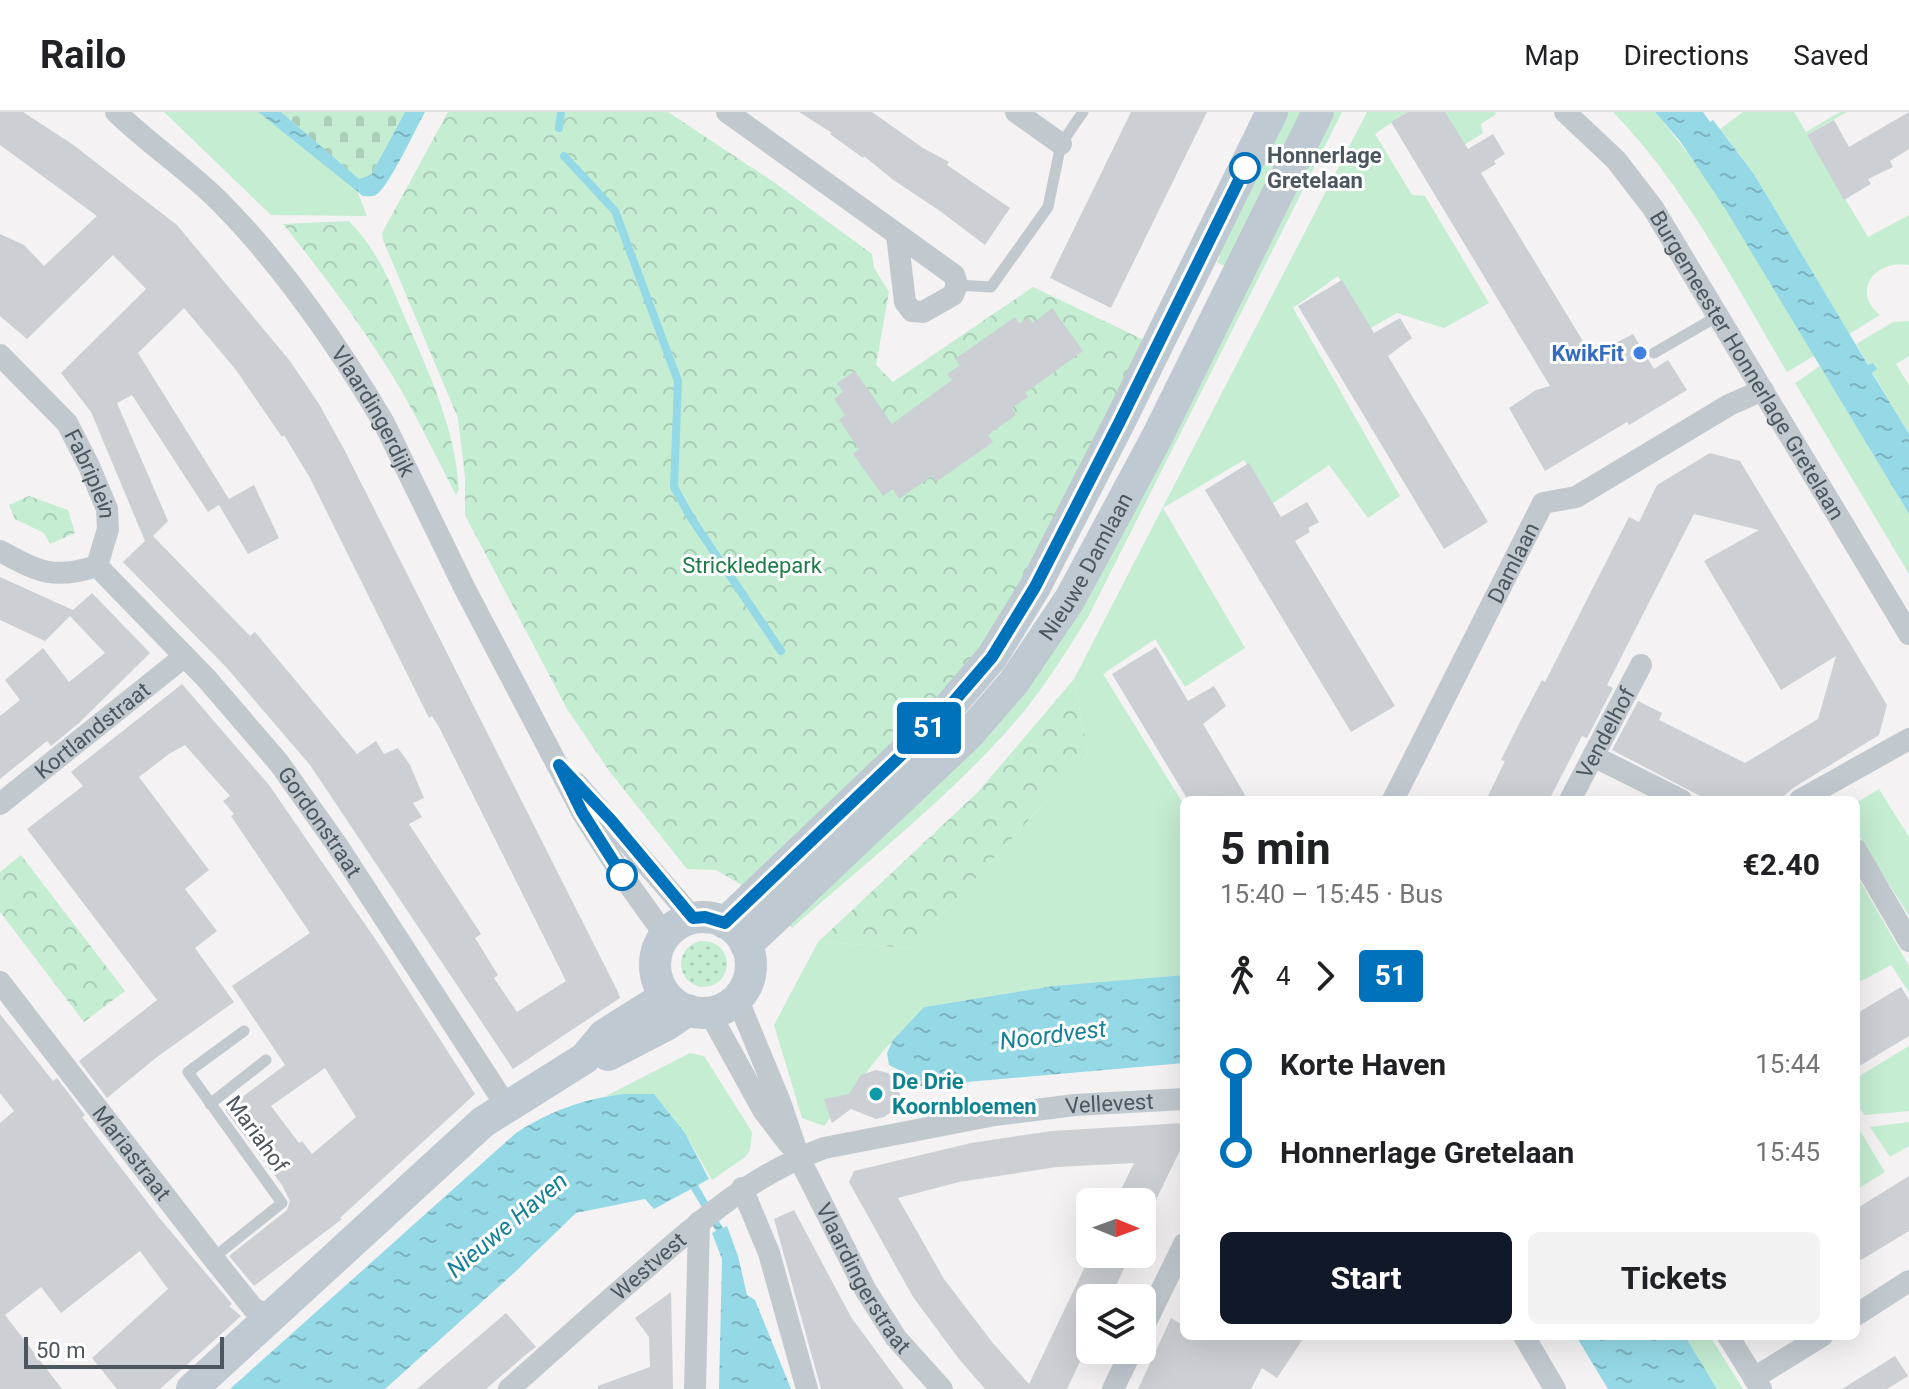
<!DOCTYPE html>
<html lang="en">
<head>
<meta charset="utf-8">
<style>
  body { margin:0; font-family:Roboto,sans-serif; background:#f2f2f2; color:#202124; height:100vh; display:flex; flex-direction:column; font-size:30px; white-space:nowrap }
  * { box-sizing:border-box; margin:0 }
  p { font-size:26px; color:#757577 }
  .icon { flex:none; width:44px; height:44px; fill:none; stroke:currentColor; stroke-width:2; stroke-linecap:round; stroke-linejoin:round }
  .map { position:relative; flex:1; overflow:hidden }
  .drawer { position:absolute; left:1180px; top:684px; width:680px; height:544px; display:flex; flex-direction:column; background:#fff; border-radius:12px; box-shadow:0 8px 32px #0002 }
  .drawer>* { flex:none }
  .badge { padding:0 16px; border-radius:6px; font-size:28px; line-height:52px }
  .needle { width:52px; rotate:91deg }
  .controls { position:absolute; left:1076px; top:1076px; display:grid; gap:16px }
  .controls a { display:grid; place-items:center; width:80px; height:80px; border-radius:12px; background:#fff; box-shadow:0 8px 32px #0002; font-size:40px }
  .scale { position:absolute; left:24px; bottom:20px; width:200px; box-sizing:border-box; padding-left:8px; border:4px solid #4b565e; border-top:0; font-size:22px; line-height:28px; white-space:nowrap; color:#4b565e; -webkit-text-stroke:6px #fff; paint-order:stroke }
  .map>.badge { position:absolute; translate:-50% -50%; box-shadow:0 0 0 4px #fff }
  .legs { display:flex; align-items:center; gap:12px; height:88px; padding:0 40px; font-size:26px }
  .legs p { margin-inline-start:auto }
  .headline { display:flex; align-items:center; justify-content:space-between; height:136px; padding:0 40px }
  h1 { font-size:44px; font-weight:700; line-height:60px }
  .action { display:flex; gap:16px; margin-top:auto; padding:16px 40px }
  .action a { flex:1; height:92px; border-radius:12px; background:#111827; color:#fff; font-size:32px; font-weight:700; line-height:92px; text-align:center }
  .action a+a { background:#f2f2f2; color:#202124 }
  ul { padding:0 40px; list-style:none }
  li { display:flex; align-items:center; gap:28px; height:88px; font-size:30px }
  li i { display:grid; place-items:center; width:12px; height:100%; margin:0 10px; background:currentColor }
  li i::after { content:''; width:20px; height:20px; margin:-10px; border:6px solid; border-radius:50%; background:#fff }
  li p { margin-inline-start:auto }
  li:first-child i { background:linear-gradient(#0000 50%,currentColor 0) }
  li:last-child i { background:linear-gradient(currentColor 50%,#0000 0) }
  header { display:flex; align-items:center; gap:48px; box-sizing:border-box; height:112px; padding:0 40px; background:#fff; border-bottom:2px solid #e0e0e0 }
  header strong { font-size:38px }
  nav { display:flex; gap:44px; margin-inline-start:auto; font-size:28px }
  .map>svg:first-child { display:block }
  .grass { fill:#c4edd2 }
  .forest { fill:url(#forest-crowns) }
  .cemetery { fill:url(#cemetery-stones) }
  .garden { fill:url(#garden-dots) }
  .water { fill:url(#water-ripples) }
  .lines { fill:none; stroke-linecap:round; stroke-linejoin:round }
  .stream { stroke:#95d9e7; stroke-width:8 }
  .building { fill:#cccfd4; fill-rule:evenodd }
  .lane { stroke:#c1c9cf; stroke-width:11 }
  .street { stroke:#c1c9cf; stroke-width:22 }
  .secondary { stroke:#bfc9d2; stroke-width:32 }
  .line-1-casing { stroke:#fff; stroke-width:18 }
  .line-1 { stroke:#0072bc; stroke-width:12 }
  .stop-1-dot { fill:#fff; stroke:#0072bc; stroke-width:4 }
  .shop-dot { fill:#3f7fe0; stroke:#fff; stroke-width:3 }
  .culture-dot { fill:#0f9aa8; stroke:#fff; stroke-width:3 }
  .labels { text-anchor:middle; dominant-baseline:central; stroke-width:6; stroke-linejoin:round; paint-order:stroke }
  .stop-label { font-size:22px; font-weight:bold; fill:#4b565e; stroke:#fff; text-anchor:start }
  .shop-label { font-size:22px; font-weight:bold; fill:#366cbe; stroke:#fff; text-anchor:end }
  .street-label { font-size:22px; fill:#4b565e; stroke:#fff }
  .park-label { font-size:22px; fill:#1e7c49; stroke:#fff }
  .culture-label { font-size:22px; font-weight:bold; fill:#0d838f; stroke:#fff; text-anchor:start }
  .water-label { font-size:24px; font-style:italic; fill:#168196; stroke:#fff }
</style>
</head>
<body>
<header>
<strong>Railo</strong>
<nav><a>Map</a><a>Directions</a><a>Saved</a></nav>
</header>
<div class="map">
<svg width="1909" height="1277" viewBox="0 0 1909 1277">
  <defs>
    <pattern id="forest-crowns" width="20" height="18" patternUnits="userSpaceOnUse" patternTransform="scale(2)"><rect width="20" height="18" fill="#c4edd2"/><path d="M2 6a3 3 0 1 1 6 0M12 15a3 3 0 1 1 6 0" fill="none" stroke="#aacdb7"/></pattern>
    <pattern id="cemetery-stones" width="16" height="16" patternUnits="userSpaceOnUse" patternTransform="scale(2)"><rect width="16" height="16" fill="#c4edd2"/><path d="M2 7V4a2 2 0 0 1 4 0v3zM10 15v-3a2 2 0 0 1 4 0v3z" fill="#aacdb7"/></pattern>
    <pattern id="garden-dots" width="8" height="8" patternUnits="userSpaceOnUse" patternTransform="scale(2)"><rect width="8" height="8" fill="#c4edd2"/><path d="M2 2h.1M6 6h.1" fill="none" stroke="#aacdb7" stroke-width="1.8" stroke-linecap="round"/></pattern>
    <pattern id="water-ripples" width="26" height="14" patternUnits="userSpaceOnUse" patternTransform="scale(2)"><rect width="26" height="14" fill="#95d9e7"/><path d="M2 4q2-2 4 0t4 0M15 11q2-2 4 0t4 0" fill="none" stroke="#7cb3be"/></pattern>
  </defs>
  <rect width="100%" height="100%" fill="#f4f2f2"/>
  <path class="grass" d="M164 0H258L357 78 367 104 271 103Z
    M1285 0H1307L1225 155 1217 150 1220 145 1218 139Z
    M1330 0H1342L1088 505C1065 542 1042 579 1014 611 949 686 866 750 792 816L784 807 986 621Z
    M1367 0H1407L1375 22 1412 83 1425 84 1489 191 1444 216 1397 201 1369 217 1338 164 1293 196 1400 384 1368 406 1329 353 1272 392 1244 348 1163 396 1245 536 1185 575 1155 527 1103 562 1184 693V863L1053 874 924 895 884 938 824 1014 802 1006 774 913 818 830 912 836 1088 643 1074 567Z
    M1443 0H1495L1496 2 1481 12 1483 21 1464 33Z
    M1613 0H1655C1718 74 1765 161 1814 244L1787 260C1734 171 1686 75 1613 0Z
    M1743 0H1794L1806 20 1840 0H1847L1807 23 1868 125 1909 103V153C1876 147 1850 179 1880 203L1849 222 1754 62 1720 17Z
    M1909 209V244L1896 252 1909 273V322L1872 260 1873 251 1869 254 1856 232 1893 210Z
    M1820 254 1909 402V462L1795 271Z
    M1879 677 1909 725V804L1856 719V691Z
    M1860 769 1909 854V880L1891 853 1856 872V772Z
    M1909 934V999L1864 1003 1856 990V966Z
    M690 941 704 944 752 1020 750 1038 745 1045 712 1068 685 1021 654 982 606 984Z
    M1909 1010V1034L1890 1045 1870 1015Z
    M1856 1012 1885 1060 1856 1078Z
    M1685 1224H1710L1743 1277H1717Z"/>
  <path class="forest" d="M448 0H668L775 71 872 142 874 156 889 180 876 253 893 270 1033 175 1150 231 971 561 743 774 716 758 687 757 610 660 567 597 465 403V365L458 306 383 128 382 121Z
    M349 109C381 142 391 174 409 215 432 268 455 318 459 377L456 383C437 346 419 309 398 273 364 216 324 163 283 112Z
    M29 384 68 398 75 421 50 432 44 421 15 407 9 393Z
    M1074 567 1088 643 912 836 818 830 978 680Z
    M21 743 125 879 84 910 0 800V760Z"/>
  <path class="cemetery" d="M281 0H405L371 63 365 67H358Z"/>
  <path class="garden" d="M681 852a23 23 0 1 1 46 0a23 23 0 1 1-46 0Z"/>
  <path class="water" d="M258 0H281L359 67 371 63 405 0H425C416 16 389 75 376 83 371 85 369 84 363 84Z
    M1655 0H1703L1710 10 1713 8 1754 62 1868 253 1873 251 1877 257 1872 261 1909 322V402L1726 98 1680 29Z
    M1184 863V951L911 975 901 959 889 953 887 941 893 928 924 895 1053 874Z
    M624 982H654L685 1021 709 1067 698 1073 723 1116 727 1114 738 1144 747 1183 755 1188 791 1277H719L722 1147 712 1121 716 1119 691 1077 654 1097 645 1087 576 1101 515 1160 385 1277H230L516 1021C550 999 583 987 624 982Z
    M1576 1224H1685L1717 1277H1608Z"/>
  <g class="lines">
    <path class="stream" d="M559 16 561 0
      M564 44 615 99 678 269 674 375 691 406 781 539"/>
  </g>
  <path class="building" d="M0 0H23L72 32 177 113 290 249 319 292 345 339 618 880 620 886 513 957 310 653 226 555 123 450 145 429 91 300 61 261 146 177 113 143 27 227 0 204V122L24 133 44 154 97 104 0 33ZM184 196 236 258 282 325 284 323 310 366 429 606 432 604 439 615 566 869 517 900 494 866 498 863 475 826 481 822 409 712 422 705 413 691 424 686 410 653 398 636 384 642 376 629 357 642 255 520 250 524 153 424 168 409 117 291 132 283 208 400 219 393 248 442 279 426 254 373 229 387 138 241Z
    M799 0H872L923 36 949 50 947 53 1010 96 985 133 940 99 892 67 864 44 863 46 830 22 832 21Z
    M1131 0H1207L1111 196 1050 166Z
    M1408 0H1445L1468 37 1493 22 1505 42 1494 49 1496 52 1481 61 1595 249 1604 237 1633 222 1654 257 1668 248 1687 278 1629 313 1627 310 1545 359 1509 296 1536 278 1550 274 1391 10Z
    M1909 0V37L1890 49 1893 55 1868 67 1871 72 1844 88 1807 23 1834 8 1849 35Z
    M1342 168 1374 221 1400 206 1412 226 1388 244 1488 410 1444 437 1298 194Z
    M1052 196 1083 239 1025 281 1028 285 1012 296 1016 303 988 323 993 330 936 370 932 364 899 387 893 377 883 384 853 342 859 337 839 308 845 303 834 287 843 280 837 271 855 259 892 312 952 268 947 262 960 253 955 247 1015 205 1019 212 1028 205 1033 211Z
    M1710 341 1740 349 1836 508 1887 593 1879 623 1793 676 1779 688H1708L1612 638 1638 589 1662 601 1659 608 1745 651 1818 607 1836 544 1781 578 1704 449 1759 418 1694 402 1607 573 1613 576 1587 626 1582 624 1549 688H1486L1505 649 1501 648 1521 608 1542 568 1545 570 1629 405 1639 410 1657 373Z
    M1249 351 1281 405 1307 390 1319 410 1308 416 1310 420 1295 429 1395 594 1351 620 1205 378Z
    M0 465 73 498 92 481 150 541 79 611 51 634 47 629 0 667V604L20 588 5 568 43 536 69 570 105 541 70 504 45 529 0 508Z
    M1156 535 1188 589 1214 574 1226 594 1203 612 1248 688H1188L1112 562Z
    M182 572 269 673 382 837 475 982 340 1106 342 1107 254 1174 229 1144 287 1098 290 1089 282 1073 225 998 285 953 232 874 310 821 231 704 234 702 223 689 230 684 185 633 169 642 139 665 209 758 185 777 217 819 195 836 234 890 157 945 107 986 79 949 157 888 27 717 83 674 71 660ZM325 956 356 1005 312 1042 302 1029 299 1031 271 994Z
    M1901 875 1909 888V924L1856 956V902Z
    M0 902 53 969 57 966 85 1003 82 1005 161 1108 232 1192 229 1194 241 1204 160 1277H117L92 1246 168 1177 140 1139 61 1201 41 1175 5 1203 62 1277H0V1011L14 999 0 981Z
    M876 958 888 961 897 970 900 983 894 998 884 1005 876 1007 851 997 832 1011 824 987 849 982 861 963Z
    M1184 1011V1030L1155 1090H1115L1134 1051 1057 1055 959 1070 898 1086 944 1167 992 1230 1029 1272 1091 1142H1131L1110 1186H1090V1228L1067 1277H985L959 1247 913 1185 849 1070 854 1059 971 1031 1052 1019Z
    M1909 1064V1119L1856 1151V1097Z
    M794 1098 851 1205 904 1277H821L774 1107Z
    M671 1180 673 1277H598V1274L650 1255 649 1225 635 1206Z
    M506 1201 536 1235 529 1240 486 1277H417Z
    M1171 1206 1184 1214V1224H1305L1277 1266 1262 1256 1251 1277H1138Z
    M1895 1244 1908 1264 1887 1277H1842Z"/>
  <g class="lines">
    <path class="lane" d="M957 173 991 175 1048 95 1061 32 1083 0
      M1654 241 1718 204
      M210 992 266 948
      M213 1146 282 1091 188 960 244 919"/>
    <g class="street">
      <path id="s1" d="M116 0C149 32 187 57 219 89 280 150 340 236 384 311L465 477 582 700 622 763 665 823"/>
      <path d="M727 0 954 163 957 173 953 183 923 200 912 199 905 190 897 123"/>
      <path d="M1016 0 1061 32"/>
      <path id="s2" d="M1565 0 1616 48 1653 96 1909 522"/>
      <path id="s3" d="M0 243 67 311 89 354 107 397 108 417 97 454C53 468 39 460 0 439"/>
      <path id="s4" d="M97 454 206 566 279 651 337 733 507 995"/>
      <path d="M1593 644 1681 688"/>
      <path d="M576 671 693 806"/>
      <path id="s5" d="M1393 688 1543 391 1576 385 1729 293 1763 278"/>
      <path id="s6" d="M1570 688 1641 553"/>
      <path d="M1800 688 1909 627"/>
      <path id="s7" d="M0 692 185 544"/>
      <path d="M1856 738 1909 829"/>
      <path id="s8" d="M0 870 213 1146 253 1196 270 1205"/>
      <path id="s9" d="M737 886 780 990 799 1046 865 1177 896 1226 942 1277"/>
      <path d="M709 900 763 998 789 1032"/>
      <path d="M742 1076 769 1141 807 1277"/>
      <path d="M1856 1203 1909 1169"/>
      <path d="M1142 1218 1184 1132"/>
      <path d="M1524 1224 1555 1277"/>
      <path d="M1728 1224 1761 1277"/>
      <path d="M1754 1266 1822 1224"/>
      <path id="s10" d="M509 1277C552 1239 594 1201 638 1163 698 1111 747 1065 824 1036L995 1003 1075 993 1184 987"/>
      <path d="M695 1277 699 1110"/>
      <path d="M1113 1277 1132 1238"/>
    </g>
    <g class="secondary">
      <circle cx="703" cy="853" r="48"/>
      <path d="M725 811 937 609 992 545 1035 475 1120 309 1272 0"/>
      <path id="s11" d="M746 833 968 623 1014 570 1070 487 1157 325 1318 0"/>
      <path d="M608 943 668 912 688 898"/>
      <path d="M192 1277 483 1010 585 946 604 923 666 884"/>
    </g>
  </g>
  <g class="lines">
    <defs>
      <path id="line-1" d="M622 763 582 700 559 653 611 708 693 806 705 805 725 811 937 609 992 545 1035 475 1120 309 1245 56"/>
    </defs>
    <use href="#line-1" class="line-1-casing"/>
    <use href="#line-1" class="line-1"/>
  </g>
  <g class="stop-1-dot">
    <circle cx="1245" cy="56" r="14"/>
    <circle cx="622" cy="763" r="14"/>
  </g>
  <circle class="shop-dot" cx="1640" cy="241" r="8"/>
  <circle class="culture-dot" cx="876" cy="982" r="8"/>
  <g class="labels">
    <g class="stop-label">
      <text x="1267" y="43">Honnerlage<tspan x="1267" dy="25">Gretelaan</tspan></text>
    </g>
    <g class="shop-label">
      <text x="1624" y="241">KwikFit</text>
    </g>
    <g class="street-label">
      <text stroke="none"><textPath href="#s2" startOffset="314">Burgemeester Honnerlage Gretelaan</textPath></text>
      <text stroke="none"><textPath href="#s1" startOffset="398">Vlaardingerdijk</textPath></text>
      <text stroke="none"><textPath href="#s3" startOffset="152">Fabriplein</textPath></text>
      <text stroke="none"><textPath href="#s5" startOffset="266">Damlaan</textPath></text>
      <text stroke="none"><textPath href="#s11" startOffset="512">Nieuwe Damlaan</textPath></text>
      <text stroke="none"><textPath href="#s7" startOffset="118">Kortlandstraat</textPath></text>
      <text stroke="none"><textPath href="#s6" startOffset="76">Vendelhof</textPath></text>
      <text stroke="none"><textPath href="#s4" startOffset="340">Gordonstraat</textPath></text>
      <text stroke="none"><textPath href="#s10" startOffset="688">Vellevest</textPath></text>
      <text transform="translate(257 1022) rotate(54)">Mariahof</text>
      <text stroke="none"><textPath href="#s8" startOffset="216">Mariastraat</textPath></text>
      <text stroke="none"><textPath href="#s10" startOffset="186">Westvest</textPath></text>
      <text stroke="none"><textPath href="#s9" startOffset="308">Vlaardingerstraat</textPath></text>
    </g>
    <g class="park-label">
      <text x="752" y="453">Strickledepark</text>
    </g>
    <g class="culture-label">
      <text x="892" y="969">De Drie<tspan x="892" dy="25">Koornbloemen</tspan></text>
    </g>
    <g class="water-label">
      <text transform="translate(1053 923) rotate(-7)">Noordvest</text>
      <text transform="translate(507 1113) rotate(-40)">Nieuwe Haven</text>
    </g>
  </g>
</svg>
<div class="controls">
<a><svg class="needle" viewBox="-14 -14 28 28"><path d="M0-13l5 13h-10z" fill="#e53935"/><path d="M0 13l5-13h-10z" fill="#757577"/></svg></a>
<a><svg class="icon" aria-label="layers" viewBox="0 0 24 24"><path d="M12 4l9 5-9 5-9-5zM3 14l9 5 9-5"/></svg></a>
</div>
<div class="scale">50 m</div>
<b class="badge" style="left:929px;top:616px;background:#0072bc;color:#fff">51</b>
<section class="drawer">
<div class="headline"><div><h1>5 min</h1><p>15:40 – 15:45 · Bus</p></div><b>€2.40</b></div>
<div class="legs"><svg class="icon" aria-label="walk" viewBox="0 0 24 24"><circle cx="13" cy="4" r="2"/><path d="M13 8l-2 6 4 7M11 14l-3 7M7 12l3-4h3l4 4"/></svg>4<svg class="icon" aria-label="forward" viewBox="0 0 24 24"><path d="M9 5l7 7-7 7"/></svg><b class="badge" style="background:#0072bc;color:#fff">51</b></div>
<ul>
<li><i style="color:#0072bc"></i><b>Korte Haven</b><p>15:44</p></li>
<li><i style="color:#0072bc"></i><b>Honnerlage Gretelaan</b><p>15:45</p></li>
</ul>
<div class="action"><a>Start</a><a>Tickets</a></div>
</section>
</div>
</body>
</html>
